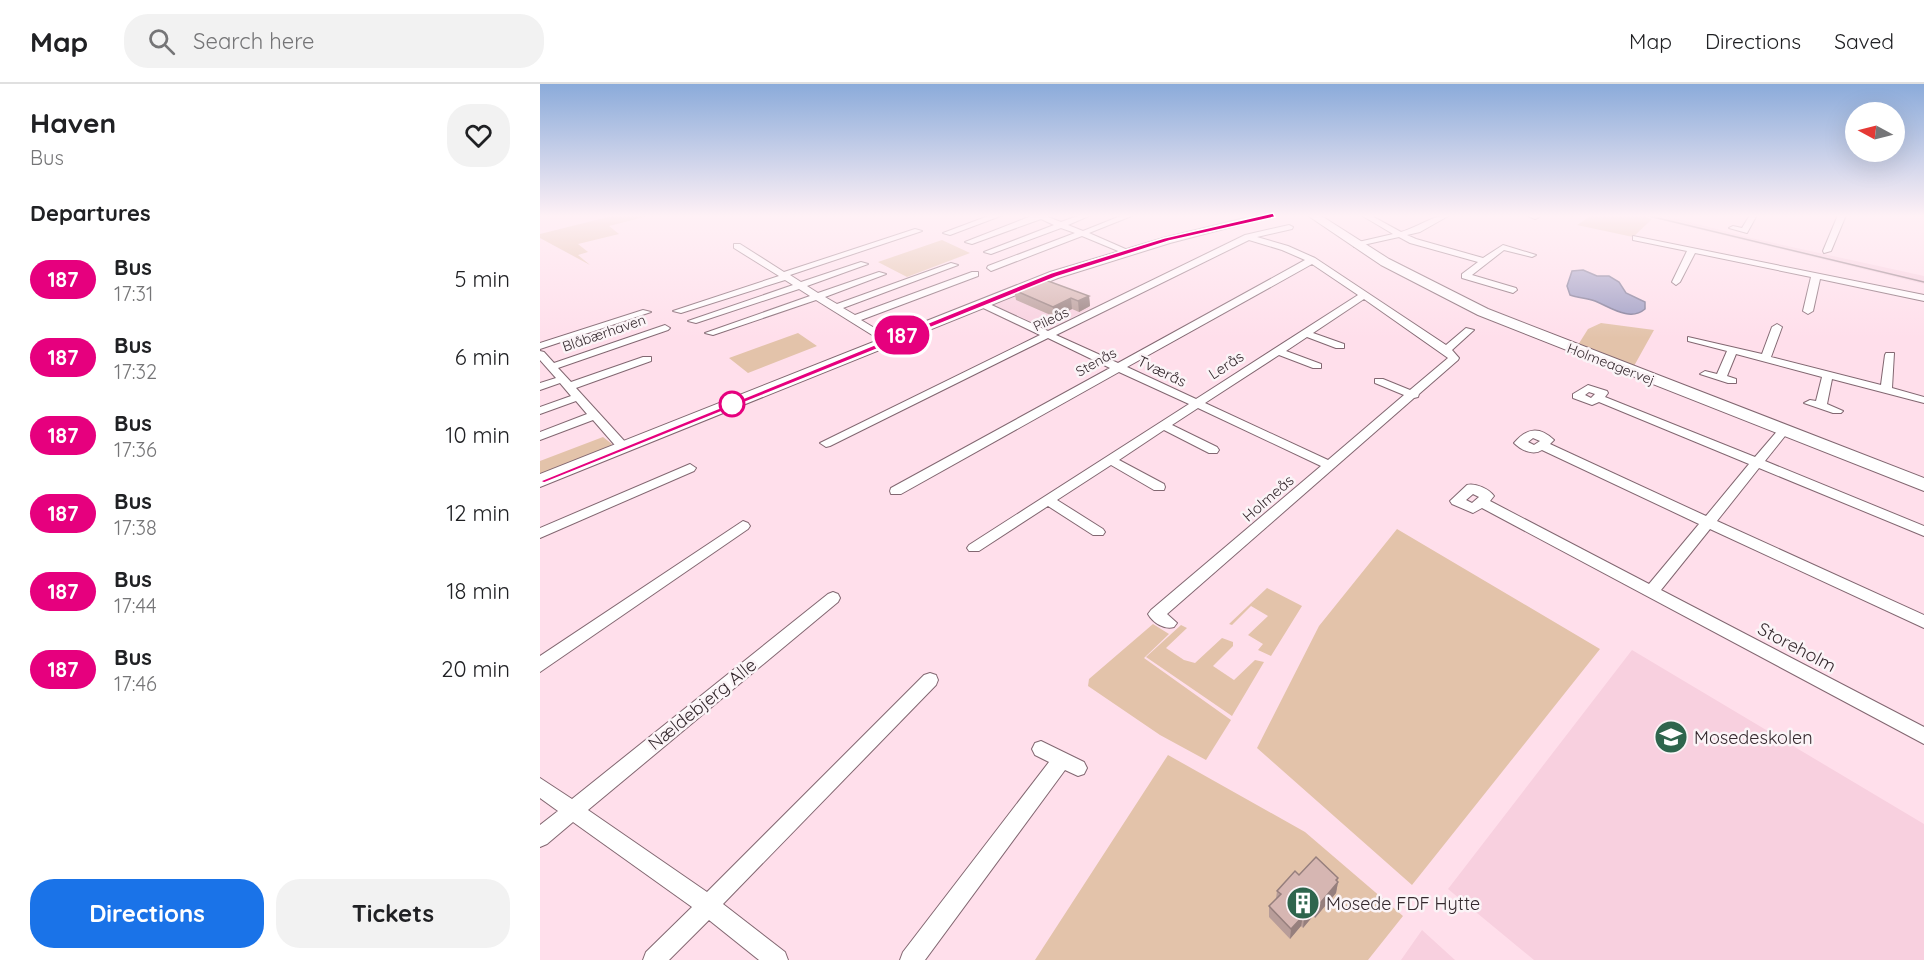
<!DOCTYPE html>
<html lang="en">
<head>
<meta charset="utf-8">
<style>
  body { margin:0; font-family:Quicksand,sans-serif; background:#f2f2f2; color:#202124; height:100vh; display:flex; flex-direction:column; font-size:22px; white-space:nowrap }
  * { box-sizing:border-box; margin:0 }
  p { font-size:20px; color:#757577 }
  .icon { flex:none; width:33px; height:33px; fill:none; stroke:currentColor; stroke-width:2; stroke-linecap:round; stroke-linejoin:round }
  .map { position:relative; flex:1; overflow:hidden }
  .panel { display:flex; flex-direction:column; background:#fff; width:540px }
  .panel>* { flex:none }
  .badge { padding:0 12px; border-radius:20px; font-size:21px; line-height:39px }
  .needle { width:39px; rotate:277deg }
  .tools { position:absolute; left:1305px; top:18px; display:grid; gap:12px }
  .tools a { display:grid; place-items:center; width:60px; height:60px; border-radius:50%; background:#fff; box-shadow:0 6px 24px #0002; font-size:30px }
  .map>.badge { position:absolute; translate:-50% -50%; box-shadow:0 0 0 3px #fff }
  h2 { padding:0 30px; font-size:22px; line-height:54px }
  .round { display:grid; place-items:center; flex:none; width:63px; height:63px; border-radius:24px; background:#f2f2f2 }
  .overview { display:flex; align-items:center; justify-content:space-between; height:102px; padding:0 30px }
  h1 { font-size:28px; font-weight:700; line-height:45px }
  .button { display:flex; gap:12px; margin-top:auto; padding:12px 30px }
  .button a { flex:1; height:69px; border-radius:24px; background:#1a73e8; color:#fff; font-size:24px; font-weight:700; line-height:69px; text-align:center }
  .button a+a { background:#f2f2f2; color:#202124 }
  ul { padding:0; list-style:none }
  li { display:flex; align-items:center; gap:18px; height:78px; padding:0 30px }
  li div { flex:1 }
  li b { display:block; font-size:22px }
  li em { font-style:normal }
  li .badge { min-width:66px; font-weight:700; text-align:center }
  header { display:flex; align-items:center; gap:36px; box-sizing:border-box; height:84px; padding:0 30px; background:#fff; border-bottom:2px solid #e0e0e0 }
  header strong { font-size:28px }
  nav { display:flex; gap:33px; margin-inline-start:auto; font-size:21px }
  .search { width:420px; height:54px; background:#f2f2f2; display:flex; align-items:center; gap:15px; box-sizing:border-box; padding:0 21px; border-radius:24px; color:#757577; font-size:22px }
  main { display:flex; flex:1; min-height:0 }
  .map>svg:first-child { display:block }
  .built { fill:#f8d0df }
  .green { fill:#e3c3aa }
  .water { fill:#9f9ec4; stroke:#7f7b97; stroke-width:1.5 }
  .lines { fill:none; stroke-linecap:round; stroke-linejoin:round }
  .street-casing { stroke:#826771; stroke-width:2 }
  .secondary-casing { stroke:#826771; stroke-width:2 }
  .street { fill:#fff; fill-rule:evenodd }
  .secondary { fill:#fff; fill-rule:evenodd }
  .tram { stroke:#927d85; stroke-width:1.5 }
  .wall { fill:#b89d99 }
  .shaded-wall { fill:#967f7d }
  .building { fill:#d6b6b2; stroke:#967f7d; stroke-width:1.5 }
  .line { fill:#e6007e; stroke:#fff; stroke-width:1.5 }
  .stop-dot { fill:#fff; stroke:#e6007e; stroke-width:3 }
  .labels { text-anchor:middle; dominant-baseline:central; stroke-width:5; stroke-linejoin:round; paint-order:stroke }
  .far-street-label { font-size:14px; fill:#35292e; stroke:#fbf4f7 }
  .street-label { font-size:15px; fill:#35292e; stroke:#fbf4f7 }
  .near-street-label { font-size:18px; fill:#35292e; stroke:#fbf4f7 }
  .near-poi-label { font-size:18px; fill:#35292e; stroke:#fbf4f7; text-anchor:start }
</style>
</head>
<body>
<header>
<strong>Map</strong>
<div class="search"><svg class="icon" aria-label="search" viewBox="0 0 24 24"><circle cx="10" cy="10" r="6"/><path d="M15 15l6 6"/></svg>Search here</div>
<nav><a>Map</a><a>Directions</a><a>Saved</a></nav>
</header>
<main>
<section class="panel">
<div class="overview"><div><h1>Haven</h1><p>Bus</p></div><a class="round"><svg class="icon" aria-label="heart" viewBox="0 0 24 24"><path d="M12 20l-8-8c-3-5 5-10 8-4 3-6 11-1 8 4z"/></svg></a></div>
<h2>Departures</h2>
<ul>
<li><span class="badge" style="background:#e6007e;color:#fff">187</span><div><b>Bus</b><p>17:31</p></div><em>5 min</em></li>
<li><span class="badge" style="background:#e6007e;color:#fff">187</span><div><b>Bus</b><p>17:32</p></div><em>6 min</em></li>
<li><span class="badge" style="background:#e6007e;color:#fff">187</span><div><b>Bus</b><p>17:36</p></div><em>10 min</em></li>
<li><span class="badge" style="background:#e6007e;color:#fff">187</span><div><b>Bus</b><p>17:38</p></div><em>12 min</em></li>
<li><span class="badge" style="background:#e6007e;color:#fff">187</span><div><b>Bus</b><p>17:44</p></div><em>18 min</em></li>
<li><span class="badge" style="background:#e6007e;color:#fff">187</span><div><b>Bus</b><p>17:46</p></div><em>20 min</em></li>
</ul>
<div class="button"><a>Directions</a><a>Tickets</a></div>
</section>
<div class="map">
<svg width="1384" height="876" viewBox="0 0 1384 876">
  <rect width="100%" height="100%" fill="#ffdfeb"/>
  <path class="built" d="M1100 131H1123L1211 154 1384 192V200Z
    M498 203 551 224 508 245 453 221 452 218Z
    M1092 566 1384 740V876H994L908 805Z
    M882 846 915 876H861Z"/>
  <path class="green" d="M76 131H112L69 142 79 150 38 160 48 168 38 171 50 181 0 154V150Z
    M1052 131H1100L1112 135 1093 153 1037 141Z
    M402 156 430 169 367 193 338 178Z
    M1061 239 1114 246 1094 282 1038 261 1048 245Z
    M258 249 277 262 208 289 189 274Z
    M63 353 72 360 65 367 0 394V377Z
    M857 445 1060 565 872 801 717 664 779 542Z
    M727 504 762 522 731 572 718 566 723 560 708 551 728 532 711 522 692 541 689 540Z
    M613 540 629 550 604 574 691 636 666 676 620 651 548 602 549 595Z
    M641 541 647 544 626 564 644 576 655 579 682 554 693 558V562L673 582 694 596 715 576 724 578 692 632 606 573Z
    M628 671 765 748 863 832 828 876H495Z"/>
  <path class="water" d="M1043 186 1057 192H1069L1079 198 1086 209 1105 218V225C1090 238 1070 223 1055 217 1047 214 1038 214 1030 211L1027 202 1032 187Z"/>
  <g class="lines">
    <defs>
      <path id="street" d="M451 131H463L410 151 403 149Z
        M494 131H509L508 133 521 138 540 131H551L528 141 543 147 583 131H594L549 149 590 167 583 169 542 152 451 187 447 184 448 182 535 149 521 144 451 170 444 168 514 141 501 135 432 160 425 158Z
        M821 131H830L861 148C878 143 893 131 910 131L880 148 867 151 876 155 943 174 963 161 996 171 992 173 964 166 932 191 976 204 977 206 973 209 922 194V190L938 178 870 159 859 153 814 163V159L853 150Z
        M986 131H998L999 133 995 135Z
        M1210 131H1217L1207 149 1189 144 1193 142 1202 144Z
        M1298 131H1306L1291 167 1284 169 1283 167Z
        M749 141 753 143 752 145 717 153 748 162 775 174 906 261 926 244 934 246 912 266 919 274 918 276 879 310 878 313 874 314 627 530 637 539 634 543C625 546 613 539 608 530L611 526 781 382 658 324 632 341 677 363 679 366 677 369H669L624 346 579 376 624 400 625 403 624 406H614L571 381 517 416 563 445 565 448 563 451H553L508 422 439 467H429L427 464 429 461 649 320 579 288 361 410H351L350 407 351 404 570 284 508 254 290 362 286 363 280 359 500 251 439 222V218H445L508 247 705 151ZM709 156 742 166 765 176 578 279 516 251ZM772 180 818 211 656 315 587 283ZM824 215 908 274 870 306 843 295H835V299L864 311 788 376 665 319 739 271 773 284H781V280L746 267 767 253 796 264H804V260L773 249Z
        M375 145 382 147 250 191 261 198 321 178 328 180 267 202 278 209 339 188 346 190 285 213 297 220 411 179 418 181 303 224 315 231 432 188H438V192L321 236 353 255V259H345L276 216 173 251 165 249 270 212 259 205 156 239 148 237 253 201 245 196 141 229 133 227 239 192 194 164V160H200L244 188Z
        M1093 152 1384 211V217L1280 195 1273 227 1268 230 1263 227 1271 193 1155 169 1140 198 1136 201 1132 198 1147 167 1093 156Z
        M103 226 111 228 0 265V259Z
        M1237 240 1242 243 1231 273 1341 301 1345 271 1346 269H1354L1352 304 1384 313V319L1292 295 1287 320 1303 327 1301 329H1293L1264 319 1270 316 1276 317 1282 293 1196 270 1187 292 1196 295V299H1188L1160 290 1165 287 1177 290 1187 267 1148 257V253L1222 270 1232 243Z
        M125 241 130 244 128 246 18 284 31 298 103 273H111V277L36 304 88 361 90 364 88 367H80L53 336 0 356V348L47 330 36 317 0 330V323L31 312 20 299 0 306V299L16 294 0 276V267L4 268 14 279Z
        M1048 301 1067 307 1068 309 1065 313 1215 373 1239 345H1247L1249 347 1225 377 1384 442V452L1219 384 1177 437 1384 531V544L1170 445 1121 506 1384 643V660L942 424 933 429 912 420 910 417 927 401C936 399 949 405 954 412L950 417 1109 500 1159 440 1002 366C993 372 981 366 974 359 987 344 999 342 1014 356L1010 360 1166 432 1209 380 1059 318 1052 321 1033 314V310ZM1049 308 1055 310 1051 314 1045 311ZM993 354 1000 357 994 361 988 358ZM933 410 939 413 932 419 926 416Z
        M150 380 156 384 154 387 0 454V444Z
        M203 437 208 439 210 442 208 445 0 588V572Z
        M293 508 298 510 300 514 298 518 48 726 167 808 384 591 390 589 396 591 398 596 396 601 183 820 245 868 248 876H219L169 836 129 876H103L106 868 152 823 33 738 7 760 0 763V741L18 727 0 714V694L32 715 288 510Z
        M501 657 544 678 547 684 544 690 538 692 525 686 385 876H360L363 868 509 678 495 671 492 665 495 659Z"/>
      <path id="secondary" d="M717 131H738L630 159 518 194 0 403V390L510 188 623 154Z
        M767 131H780L849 175 948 225 1384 394V407L938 231 841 181Z"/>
    </defs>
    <use href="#street" class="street-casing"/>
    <use href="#secondary" class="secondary-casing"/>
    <use href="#street" class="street"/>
    <use href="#secondary" class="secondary"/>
    <path class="tram" d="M1105 131 1384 198"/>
  </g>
  <path class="wall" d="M474 206 549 212 550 222 539 228 532 225 515 233 476 216Z
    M759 791 797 797 798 798 796 809 775 834 773 832 763 844 761 842 750 855 729 833V822L736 815 737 807Z"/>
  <path class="shaded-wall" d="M549 212 550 222 539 228 538 217Z
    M531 214 532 225 515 233 513 223Z
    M798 794 796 801 798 798 796 809 775 834 776 824Z
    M775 822 773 832 763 844 764 834Z
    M763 832 761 842 750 855 751 845Z"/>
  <path class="building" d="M500 194 549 212 538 217 531 214 513 223 474 206Z
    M776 773 798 794 796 796 798 798 776 824 775 822 764 834 763 832 751 845 729 822 741 810 737 807 755 787 759 791Z"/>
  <linearGradient id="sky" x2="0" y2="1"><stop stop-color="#8babda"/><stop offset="0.52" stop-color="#fff1f6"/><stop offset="1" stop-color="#fff1f6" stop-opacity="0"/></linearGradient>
  <rect width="1384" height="254" fill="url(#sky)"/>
  <path class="line" d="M733 129 735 133 629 157 516 193 4 399 0 397 511 189 624 154Z"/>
  <defs>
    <symbol id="school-disc" viewBox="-11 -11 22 22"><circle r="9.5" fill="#2e654d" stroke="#fbf4f7"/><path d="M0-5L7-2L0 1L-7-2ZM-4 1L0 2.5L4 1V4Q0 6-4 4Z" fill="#fff"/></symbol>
    <symbol id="building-disc" viewBox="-11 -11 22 22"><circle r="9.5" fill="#2e654d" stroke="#fbf4f7"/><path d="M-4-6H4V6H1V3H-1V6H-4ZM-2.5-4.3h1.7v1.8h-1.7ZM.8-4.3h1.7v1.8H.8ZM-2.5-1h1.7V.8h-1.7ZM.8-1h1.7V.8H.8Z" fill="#fff"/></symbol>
  </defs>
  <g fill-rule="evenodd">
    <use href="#school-disc" x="1112" y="634" width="38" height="38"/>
    <use href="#building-disc" x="744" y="800" width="38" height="38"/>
  </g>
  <circle class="stop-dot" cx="192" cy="320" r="12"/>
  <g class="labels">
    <g class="far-street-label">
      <text transform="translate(511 235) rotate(-26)">Pileås</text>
      <text transform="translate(64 249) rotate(-19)">Blåbærhaven</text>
      <text transform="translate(556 278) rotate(-29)">Stenås</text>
      <text transform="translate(1071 280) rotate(21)">Holmeagervej</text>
    </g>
    <g class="street-label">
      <text transform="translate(686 281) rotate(-33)">Lerås</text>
      <text transform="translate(622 287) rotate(26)">Tværås</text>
      <text transform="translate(728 414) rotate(-41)">Holmeås</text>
    </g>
    <g class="near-street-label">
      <text transform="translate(1257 563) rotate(28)">Storeholm</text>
      <text transform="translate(162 620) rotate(-39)">Nældebjerg Alle</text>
    </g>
    <g class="near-poi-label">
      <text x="1154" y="653">Mosedeskolen</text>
      <text x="786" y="819">Mosede FDF Hytte</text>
    </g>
  </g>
</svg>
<div class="tools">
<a><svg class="needle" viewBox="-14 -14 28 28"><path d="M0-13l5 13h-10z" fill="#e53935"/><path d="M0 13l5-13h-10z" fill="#757577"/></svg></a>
</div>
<b class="badge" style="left:362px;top:251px;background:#e6007e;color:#fff">187</b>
</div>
</main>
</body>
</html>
